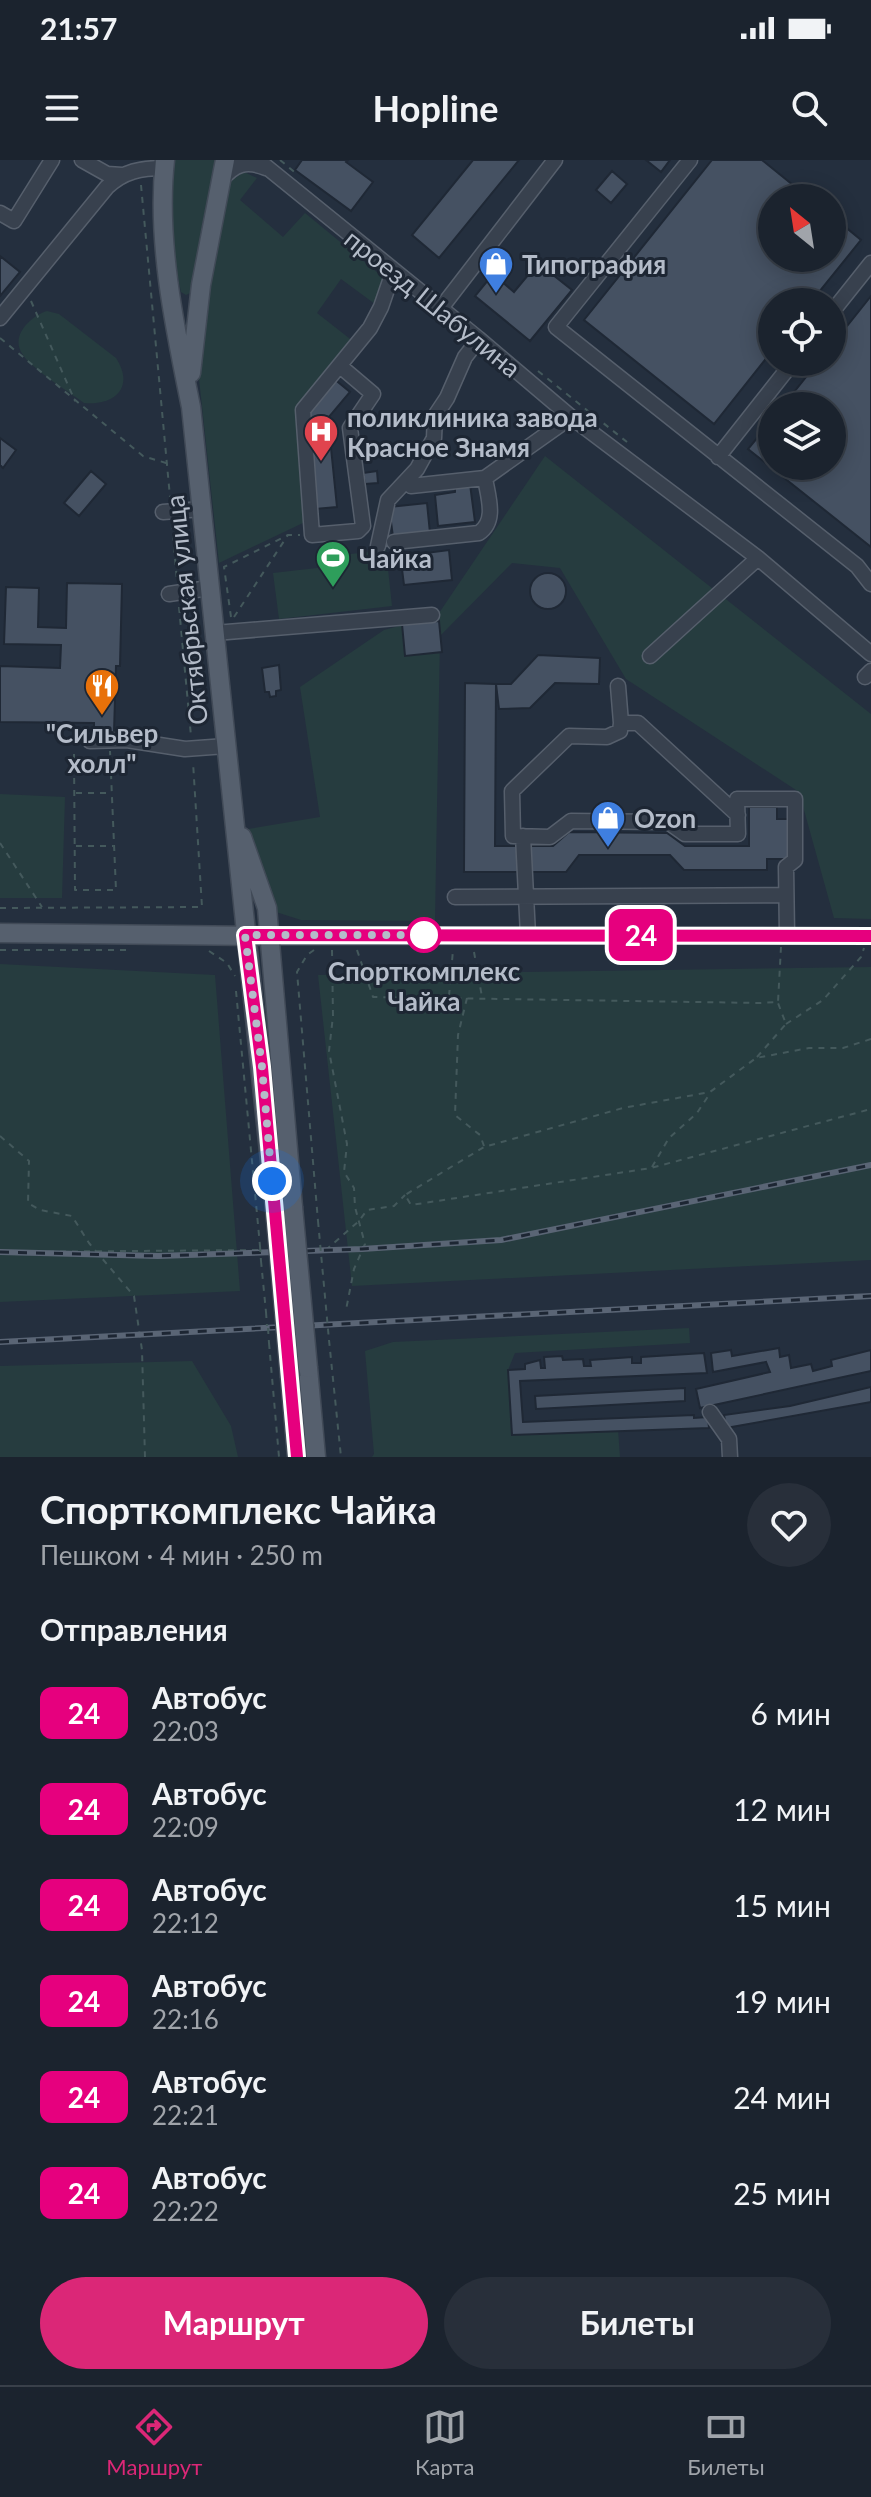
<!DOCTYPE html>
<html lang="ru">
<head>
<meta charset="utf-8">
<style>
  body { margin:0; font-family:Lato,sans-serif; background:#282f3a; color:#f1f3f6; height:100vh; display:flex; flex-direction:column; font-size:30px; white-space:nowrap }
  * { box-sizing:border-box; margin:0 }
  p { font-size:26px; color:#a0a4aa }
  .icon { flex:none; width:44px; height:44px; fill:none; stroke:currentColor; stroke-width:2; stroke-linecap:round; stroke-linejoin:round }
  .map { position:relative; height:1297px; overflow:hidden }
  .side { display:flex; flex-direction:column; background:#1b232e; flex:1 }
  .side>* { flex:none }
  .badge { padding:0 16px; border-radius:12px; font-size:28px; line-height:52px }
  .needle { width:52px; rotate:330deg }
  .tools { position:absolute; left:758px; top:24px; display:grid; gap:16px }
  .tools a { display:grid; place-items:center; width:88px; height:88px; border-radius:50%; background:#1b232e; box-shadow:0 4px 20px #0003,0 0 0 2px #39404a; font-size:40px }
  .you { position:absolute; width:40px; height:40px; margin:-20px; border:6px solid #fff; border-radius:50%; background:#1a73e8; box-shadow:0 0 0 12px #1a73e833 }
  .map>.badge { position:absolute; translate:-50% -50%; box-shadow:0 0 0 4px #fff }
  h2 { padding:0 40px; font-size:30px; line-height:72px }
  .round { display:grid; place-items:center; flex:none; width:84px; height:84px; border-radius:42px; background:#282f3a }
  .headline { display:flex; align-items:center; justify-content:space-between; height:136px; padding:0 40px }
  h1 { font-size:38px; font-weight:700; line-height:60px }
  .cta { display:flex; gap:16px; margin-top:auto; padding:16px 40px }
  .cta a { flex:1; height:92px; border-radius:48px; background:#db2777; color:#fff; font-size:32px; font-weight:700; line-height:92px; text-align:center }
  .cta a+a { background:#282f3a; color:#f1f3f6 }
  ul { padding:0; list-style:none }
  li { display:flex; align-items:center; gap:24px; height:96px; padding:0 40px }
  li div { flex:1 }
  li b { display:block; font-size:30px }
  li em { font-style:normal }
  li .badge { min-width:88px; font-weight:700; text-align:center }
  .status { display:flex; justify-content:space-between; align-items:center; height:56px; padding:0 40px; background:#1b232e; direction:ltr }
  .status svg { height:22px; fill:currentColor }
  header { display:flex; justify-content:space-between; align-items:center; height:104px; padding:0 40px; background:#1b232e; font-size:36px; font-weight:700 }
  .tabs { display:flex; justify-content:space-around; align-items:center; height:112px; border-top:2px solid #39404a; background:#1b232e; font-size:22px; color:#a0a4aa }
  .tabs a { display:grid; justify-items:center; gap:4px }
  .tabs .active { color:#db2777 }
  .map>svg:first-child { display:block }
  .green { fill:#263c3f }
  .building { fill:#455162; stroke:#1f2835; stroke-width:2 }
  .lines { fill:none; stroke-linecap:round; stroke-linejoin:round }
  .minor-casing { stroke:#565f6c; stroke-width:17 }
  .major-casing { stroke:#414a57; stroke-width:21 }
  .path { stroke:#44595c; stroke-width:2; stroke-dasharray:6 6; stroke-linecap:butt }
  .minor { stroke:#38414e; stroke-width:14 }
  .major { stroke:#56606e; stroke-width:18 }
  .rail-casing { stroke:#5a6575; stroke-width:6 }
  .rail { stroke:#1d2633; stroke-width:3; stroke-dasharray:9; stroke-linecap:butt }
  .major-bridge-casing { stroke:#414a57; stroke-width:21; stroke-linecap:butt }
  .path-bridge { stroke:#44595c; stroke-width:2; stroke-dasharray:6 6; stroke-linecap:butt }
  .major-bridge { stroke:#56606e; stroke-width:18 }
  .line-casing { stroke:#fff; stroke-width:18 }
  .line { stroke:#e6007e; stroke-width:12 }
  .walk { stroke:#b4bcc9; stroke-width:8; stroke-dasharray:0 14.4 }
  .stop-dot { fill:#fff; stroke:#e6007e; stroke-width:4 }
  .labels { text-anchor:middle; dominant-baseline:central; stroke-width:6; stroke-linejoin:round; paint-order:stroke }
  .poi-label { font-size:26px; font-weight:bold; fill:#b4bcc9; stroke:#1d2633; text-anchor:start }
  .street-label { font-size:26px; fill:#b4bcc9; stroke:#1d2633 }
  .stop-label { font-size:26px; font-weight:bold; fill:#b4bcc9; stroke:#1d2633 }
</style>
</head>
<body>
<div class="status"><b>21:57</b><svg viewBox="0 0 49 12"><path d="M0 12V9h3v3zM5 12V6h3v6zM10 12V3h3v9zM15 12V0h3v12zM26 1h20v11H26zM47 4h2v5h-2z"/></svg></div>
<header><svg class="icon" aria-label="menu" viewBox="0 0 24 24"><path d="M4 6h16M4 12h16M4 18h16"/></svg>Hopline<svg class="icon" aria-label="search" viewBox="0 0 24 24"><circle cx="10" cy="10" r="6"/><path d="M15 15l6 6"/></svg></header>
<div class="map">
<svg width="871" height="1297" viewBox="0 0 871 1297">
  <rect width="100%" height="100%" fill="#242f3e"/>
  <path class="green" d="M173 0H218L204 55 190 133 186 135 181 132C171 88 170 45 173 0Z
    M244 12 257 18 240 40 283 77 305 53 389 122 379 147 341 119 317 153 354 182 301 248 305 362 219 403 198 210 203 167 228 23Z
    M47 151 59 154 116 198C135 227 115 246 84 243 69 232 32 209 23 195 9 176 31 156 47 151Z
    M545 296 871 554V759L834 758 799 632 626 519 560 408 512 403 440 476 435 761 301 760 276 752 248 669 320 657 300 527 384 470 437 456Z
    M386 390 392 446 279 459 273 413 343 405 342 395Z
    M0 634 65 637 62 738H0Z
    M0 804 215 815 240 1131 0 1142Z
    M871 807V1100L352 1126 318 815Z
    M689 1168 690 1183 515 1193 508 1210 513 1275 618 1269 620 1297H372L374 1294 365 1191 393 1182Z
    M192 1201 231 1266 238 1297H0V1206Z"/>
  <path class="building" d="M302 0H348L346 2 373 22 351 51 295 10Z
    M473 0H519L439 98 412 75Z
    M646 0H670L661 12Z
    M712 0H762L809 38H772V98H832V56L861 80 811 142H772V191L714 264 584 160Z
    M612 11 627 24 611 43 596 30Z
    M0 96 20 112 0 136Z
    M538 103 572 130 530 181 475 136 493 114 514 132Z
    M871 136V387L748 289 772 260V306H832V246H783L818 202H832V185Z
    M333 218 350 232 328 258 337 347 315 349 305 252Z
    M0 278 16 290 3 308 0 305Z
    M91 311 106 324 79 356 64 343Z
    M377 311 378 323 365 324 363 313Z
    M470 324 475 362 438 366 435 335 455 332V326Z
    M427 343 430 373 393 377 389 347Z
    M449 390 452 420 404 425 402 409 420 407 418 394Z
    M530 431a18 18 0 1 1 36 0a18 18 0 1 1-36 0Z
    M67 423 122 424 120 506H116L114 572H94V563L0 562V506L60 508 61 485 4 484 6 427 39 428 38 467 66 468Z
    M439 461 442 492 405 496 402 464Z
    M538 495 600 498 599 524 555 523 530 548 499 549 496 524H511Z
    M279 505 281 530 276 531V536L270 537 269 532H265L262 508Z
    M465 523 496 524 495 686H553L569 672 667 673 685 686H749V647H777V659H789V699H767V710H684L670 695H579L566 712H464Z
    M779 1188 780 1197 789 1195 791 1208 811 1204 813 1211 832 1206 831 1200 871 1190V1211L700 1248 696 1229 770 1212 766 1202 713 1212 711 1193 731 1190 732 1196Z
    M704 1193 707 1213 520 1221 523 1262 694 1255V1258L708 1257 709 1268 512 1275 508 1210 525 1209V1204L540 1200 541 1208H545L544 1197 562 1196 563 1200 583 1199 584 1206H591L590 1200 632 1197V1203H641V1197Z
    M871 1227V1242L726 1268 724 1255 790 1246Z
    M685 1228V1241L536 1249 535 1236Z"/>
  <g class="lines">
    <defs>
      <path id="minor" d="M82 0 107 14 122 15
        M258 0 479 179 571 257 758 398 871 494
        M690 0 556 167 857 406 871 424
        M221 20C235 4 246 0 266 8
        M0 53 14 61 52 0
        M441 148 555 0
        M832 152 871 103
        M0 158 107 27C124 11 141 8 164 8
        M340 206 373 234 350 268 363 366 358 371 312 375 303 250 370 168 381 147 393 112
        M718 297 793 202
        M411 326 485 318
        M163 352 202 349
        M394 382 479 373C497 361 488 337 485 318L571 257
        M378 386 388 340 417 309 434 278 435 256 447 238 465 197 479 179
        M169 434 209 428
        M215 473 432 455
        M650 496 758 398
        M865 517 871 511
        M618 526 621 563
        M90 581 127 580 185 589 226 586
        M738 655 638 563H621L620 571 607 577 569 576 512 631 513 676 550 677 571 661 668 662 685 674H738L737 639H795V700L786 707 787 775
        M523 676 528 775
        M455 737 786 735
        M268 777 871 776
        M710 1252 729 1279 730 1297"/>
      <path id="major" d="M165 0C156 80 175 169 191 247L275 1049
        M191 213 201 125 225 0
        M242 677 267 748 293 1047
        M0 773 257 776
        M308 1208 316 1297
        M290 1217 297 1297"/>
    </defs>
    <use href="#minor" class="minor-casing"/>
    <use href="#major" class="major-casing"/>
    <path class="path" d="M280 0 298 15
      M141 25 170 337
      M31 141 75 241
      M0 178 143 296 166 303
      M538 211 627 282
      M172 363 177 421
      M179 447 191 576
      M231 457 224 407 288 375H300
      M234 457 288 375
      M74 594 75 730H116L110 591
      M76 633H109
      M0 683 42 747
      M76 686H113
      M0 748 202 747 193 602
      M0 790H127
      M314 790 307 795 297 812 318 1061
      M332 790 333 856 329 891 347 984 344 1012 354 1028 355 1047 365 1084 354 1109 346 1150
      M357 790 373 837 760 843 778 842 781 787
      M209 791 227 803 235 816
      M474 792 482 837
      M236 831 260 1086
      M449 836 453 790
      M467 838 458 875 455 955 480 975 484 986
      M786 864 823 840 861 797 864 788
      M871 879 843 888H809L756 898 710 932 623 948 484 987 405 1035 411 1045 651 1008 871 949
      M757 897 786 864 778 843
      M0 976 29 1001 28 1043 40 1050 72 1056 89 1083 134 1136 142 1190 145 1297
      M652 1007 669 978 697 953 709 935
      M313 1089H327L359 1061 367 1050 394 1046 405 1035
      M0 1092 263 1090
      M261 1101 266 1152
      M267 1167 268 1168
      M329 1180 341 1297
      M269 1183 279 1297"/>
    <use href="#minor" class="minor"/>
    <use href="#major" class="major"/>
    <defs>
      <path id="rail" d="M0 1092 158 1096 362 1089 501 1080 871 1005
        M0 1182 871 1136"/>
    </defs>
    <use href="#rail" class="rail-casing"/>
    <use href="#rail" class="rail"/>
    <defs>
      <path id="major-bridge" d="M293 1047 308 1208
        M275 1049 290 1217"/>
    </defs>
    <use href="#major-bridge" class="major-bridge-casing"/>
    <path class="path-bridge" d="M318 1061 329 1180
      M260 1086 261 1101
      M266 1152 267 1166
      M268 1168 269 1183"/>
    <use href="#major-bridge" class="major-bridge"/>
  </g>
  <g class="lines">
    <defs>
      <path id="line" d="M297 1297 262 907 245 775 871 776"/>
    </defs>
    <use href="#line" class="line-casing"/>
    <use href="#line" class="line"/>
    <path class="walk" d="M272 1021 262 907 245 775H424"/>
  </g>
  <defs>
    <symbol id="shop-pin" viewBox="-11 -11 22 30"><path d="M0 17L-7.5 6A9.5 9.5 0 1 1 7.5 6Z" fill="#3f7fe0" stroke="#1d2633"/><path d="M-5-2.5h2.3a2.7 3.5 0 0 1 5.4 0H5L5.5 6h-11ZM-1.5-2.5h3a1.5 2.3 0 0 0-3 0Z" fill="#fff"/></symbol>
    <symbol id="hospital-pin" viewBox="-11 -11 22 30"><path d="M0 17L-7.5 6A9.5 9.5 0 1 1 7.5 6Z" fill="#e0444e" stroke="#1d2633"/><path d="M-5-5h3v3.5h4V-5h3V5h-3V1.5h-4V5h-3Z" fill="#fff"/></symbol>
    <symbol id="stadium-pin" viewBox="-11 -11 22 30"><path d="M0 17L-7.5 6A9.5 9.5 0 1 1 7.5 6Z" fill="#2e9e5b" stroke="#1d2633"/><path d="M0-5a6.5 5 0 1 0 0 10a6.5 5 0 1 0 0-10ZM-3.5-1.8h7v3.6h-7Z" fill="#fff"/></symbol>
    <symbol id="restaurant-pin" viewBox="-11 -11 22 30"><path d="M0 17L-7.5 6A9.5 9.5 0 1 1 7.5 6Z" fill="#e8710a" stroke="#1d2633"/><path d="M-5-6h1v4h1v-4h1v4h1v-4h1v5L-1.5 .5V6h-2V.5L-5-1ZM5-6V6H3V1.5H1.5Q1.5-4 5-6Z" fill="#fff"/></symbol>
  </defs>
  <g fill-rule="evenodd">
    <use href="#shop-pin" x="476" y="84" width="40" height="54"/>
    <use href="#hospital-pin" x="301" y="252" width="40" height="54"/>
    <use href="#stadium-pin" x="313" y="378" width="40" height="54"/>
    <use href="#restaurant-pin" x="82" y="506" width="40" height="54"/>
    <use href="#shop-pin" x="588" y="638" width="40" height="54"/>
  </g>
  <circle class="stop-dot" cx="424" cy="775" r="16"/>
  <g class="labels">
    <g class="poi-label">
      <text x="522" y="104">Типография</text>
      <text x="347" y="257">поликлиника завода<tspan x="347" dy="30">Красное Знамя</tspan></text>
      <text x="359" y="398">Чайка</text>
      <text x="102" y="573" text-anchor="middle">"Сильвер<tspan x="102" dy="30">холл"</tspan></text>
      <text x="634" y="658">Ozon</text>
    </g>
    <g class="street-label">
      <text transform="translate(433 143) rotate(39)">проезд Шабулина</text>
      <text transform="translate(186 450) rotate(-96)">Октябрьская улица</text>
    </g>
    <g class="stop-label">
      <text x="424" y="811">Спорткомплекс<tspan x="424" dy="30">Чайка</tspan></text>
    </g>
  </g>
</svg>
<div class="tools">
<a><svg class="needle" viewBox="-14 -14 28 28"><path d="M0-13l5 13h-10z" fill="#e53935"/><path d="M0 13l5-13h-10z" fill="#a0a4aa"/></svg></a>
<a><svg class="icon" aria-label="locate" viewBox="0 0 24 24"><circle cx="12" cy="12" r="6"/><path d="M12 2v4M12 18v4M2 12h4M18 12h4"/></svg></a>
<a><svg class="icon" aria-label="layers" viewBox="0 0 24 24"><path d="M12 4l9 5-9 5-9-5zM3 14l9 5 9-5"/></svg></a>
</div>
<div class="you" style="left:272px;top:1021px"></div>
<b class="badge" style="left:641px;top:775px;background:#e6007e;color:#fff">24</b>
</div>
<section class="side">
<div class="headline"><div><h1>Спорткомплекс Чайка</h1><p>Пешком · 4 мин · 250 m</p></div><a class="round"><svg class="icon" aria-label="heart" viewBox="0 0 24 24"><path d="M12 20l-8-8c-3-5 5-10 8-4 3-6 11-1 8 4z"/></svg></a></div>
<h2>Отправления</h2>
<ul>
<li><span class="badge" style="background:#e6007e;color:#fff">24</span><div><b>Автобус</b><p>22:03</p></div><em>6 мин</em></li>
<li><span class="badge" style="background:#e6007e;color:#fff">24</span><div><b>Автобус</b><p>22:09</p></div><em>12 мин</em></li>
<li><span class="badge" style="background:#e6007e;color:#fff">24</span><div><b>Автобус</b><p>22:12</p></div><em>15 мин</em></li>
<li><span class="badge" style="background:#e6007e;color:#fff">24</span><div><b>Автобус</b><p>22:16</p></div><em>19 мин</em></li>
<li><span class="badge" style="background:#e6007e;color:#fff">24</span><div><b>Автобус</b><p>22:21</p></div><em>24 мин</em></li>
<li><span class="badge" style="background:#e6007e;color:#fff">24</span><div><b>Автобус</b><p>22:22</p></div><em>25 мин</em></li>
</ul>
<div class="cta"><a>Маршрут</a><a>Билеты</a></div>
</section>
<nav class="tabs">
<a class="active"><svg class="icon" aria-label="directions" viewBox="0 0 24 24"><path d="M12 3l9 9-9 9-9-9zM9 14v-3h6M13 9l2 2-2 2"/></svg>Маршрут</a>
<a><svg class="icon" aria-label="map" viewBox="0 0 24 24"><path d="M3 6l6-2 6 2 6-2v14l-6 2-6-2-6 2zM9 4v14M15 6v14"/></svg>Карта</a>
<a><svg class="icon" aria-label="tickets" viewBox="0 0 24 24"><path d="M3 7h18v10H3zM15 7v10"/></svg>Билеты</a>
</nav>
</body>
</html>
